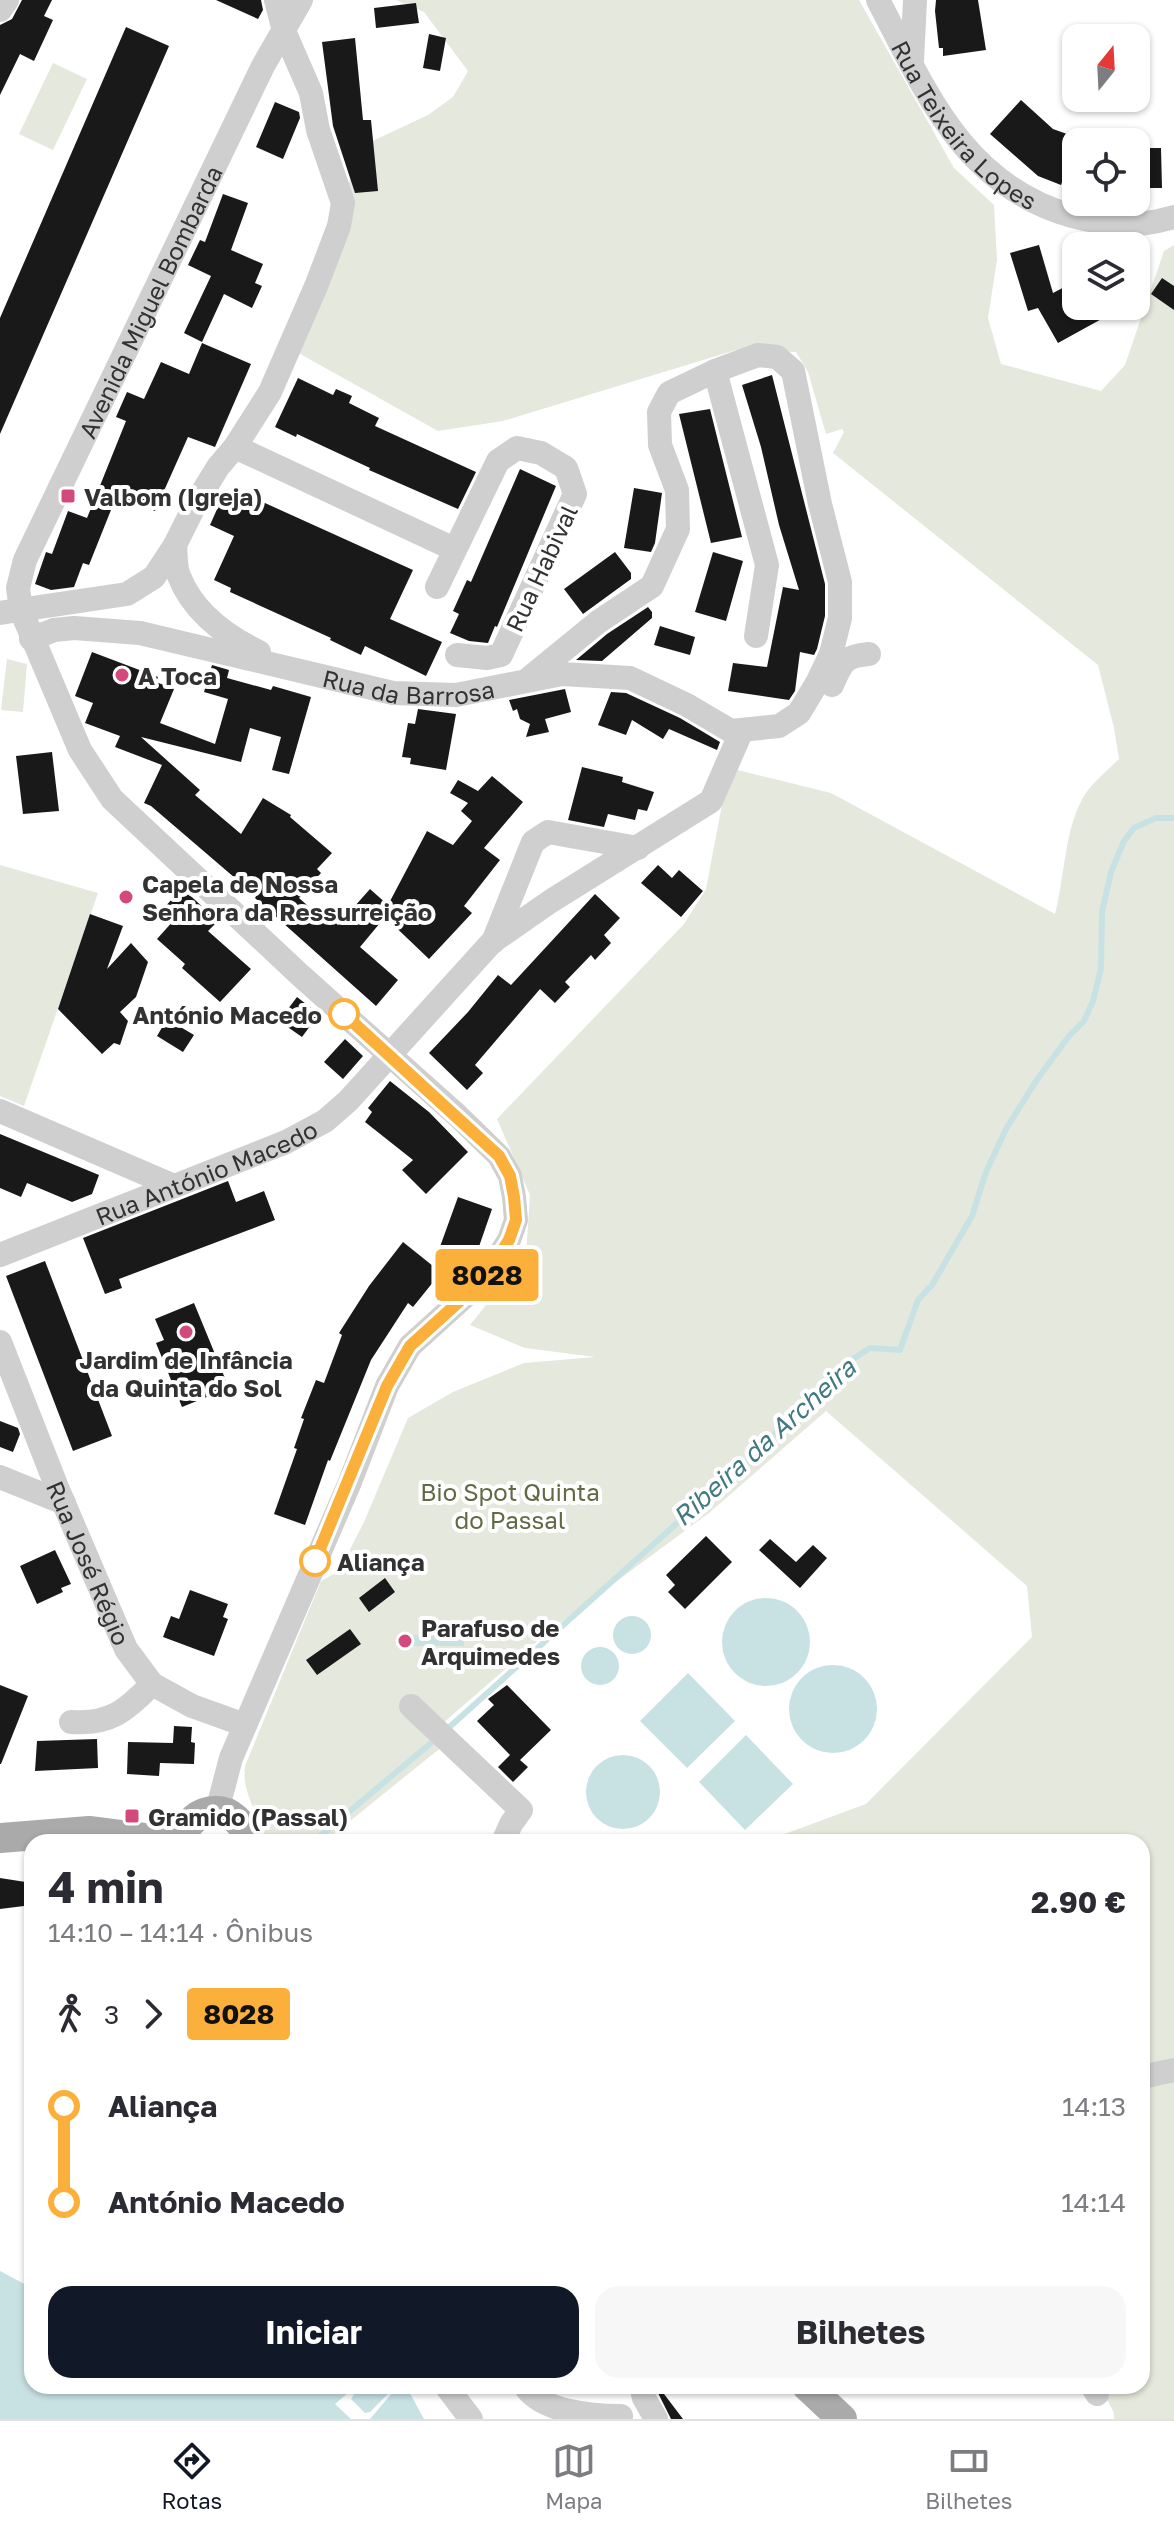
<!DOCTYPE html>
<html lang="pt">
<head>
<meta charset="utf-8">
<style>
  body { margin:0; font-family:"Golos Text",sans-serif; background:#f7f7f7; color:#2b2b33; height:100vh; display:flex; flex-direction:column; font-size:30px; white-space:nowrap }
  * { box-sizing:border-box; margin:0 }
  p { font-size:26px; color:#7c7c81 }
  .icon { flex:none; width:44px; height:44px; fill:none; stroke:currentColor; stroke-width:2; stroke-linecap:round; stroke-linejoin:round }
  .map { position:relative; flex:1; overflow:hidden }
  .sheet { position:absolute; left:24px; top:1834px; width:1126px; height:560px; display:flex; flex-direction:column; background:#fff; border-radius:24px; box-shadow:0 2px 6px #0004 }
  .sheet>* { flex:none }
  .badge { padding:0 16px; border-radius:6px; font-size:28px; line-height:52px }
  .needle { width:52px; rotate:18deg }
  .controls { position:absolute; left:1062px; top:24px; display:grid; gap:16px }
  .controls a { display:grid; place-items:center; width:88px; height:88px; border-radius:16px; background:#fff; box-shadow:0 2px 6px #0004; font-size:40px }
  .map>.badge { position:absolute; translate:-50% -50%; box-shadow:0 0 0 4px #fff }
  .legs { display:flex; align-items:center; gap:12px; height:88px; padding:0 24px; font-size:26px }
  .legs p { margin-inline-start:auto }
  .headline { display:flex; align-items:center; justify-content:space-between; height:136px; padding:0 24px }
  h1 { font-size:44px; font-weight:700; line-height:60px }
  .primary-button { display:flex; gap:16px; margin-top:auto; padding:16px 24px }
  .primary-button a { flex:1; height:92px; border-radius:24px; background:#111827; color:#fff; font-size:32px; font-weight:700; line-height:92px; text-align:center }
  .primary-button a+a { background:#f7f7f7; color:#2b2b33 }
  ul { padding:0 24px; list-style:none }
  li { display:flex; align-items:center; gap:28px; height:96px; font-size:30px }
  li i { display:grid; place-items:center; width:12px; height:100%; margin:0 10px; background:currentColor }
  li i::after { content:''; width:20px; height:20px; margin:-10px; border:6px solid; border-radius:50%; background:#fff }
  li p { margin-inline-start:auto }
  li:first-child i { background:linear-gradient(#0000 50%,currentColor 0) }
  li:last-child i { background:linear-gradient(currentColor 50%,#0000 0) }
  .tab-bar { display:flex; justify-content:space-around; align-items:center; height:112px; border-top:2px solid #e1e1e2; background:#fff; font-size:22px; color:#7c7c81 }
  .tab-bar a { display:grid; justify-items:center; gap:4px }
  .tab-bar .selected { color:#111827 }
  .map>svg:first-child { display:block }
  .green { fill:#e5e8dc }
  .water { fill:#c8e2e4 }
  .pier { fill:#fff }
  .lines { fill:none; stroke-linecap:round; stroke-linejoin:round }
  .stream { stroke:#c8e2e4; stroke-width:6 }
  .building { fill:#191919 }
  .minor { stroke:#cfcfcf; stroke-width:24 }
  .major { stroke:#aaa; stroke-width:30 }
  .line-1-casing { stroke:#fff; stroke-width:18 }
  .line-1 { stroke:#fbb03b; stroke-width:12 }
  .poi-dot { fill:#d4497c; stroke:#fff; stroke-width:3 }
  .stop-1-dot { fill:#fff; stroke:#fbb03b; stroke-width:4 }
  .labels { text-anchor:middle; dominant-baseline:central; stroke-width:8; stroke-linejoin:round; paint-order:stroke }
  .street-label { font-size:24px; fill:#323232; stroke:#fff }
  .poi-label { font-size:24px; font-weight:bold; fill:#323232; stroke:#fff; text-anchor:start }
  .stop-label { font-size:24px; font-weight:bold; fill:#323232; stroke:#fff; text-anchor:end }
  .park-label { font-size:24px; fill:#616a43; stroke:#fff }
  .water-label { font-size:26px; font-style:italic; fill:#427a81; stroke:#fff }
</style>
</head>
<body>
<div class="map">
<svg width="1174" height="2419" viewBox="0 0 1174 2419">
  <rect width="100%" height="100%" fill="#fff"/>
  <path class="green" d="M396 0H859L954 168 994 205 997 260 988 318 1001 364 1101 391 1125 365 1164 251 1174 245V2419H1114V2413L1100 2386H1142V1842H763L866 1804 1032 1637 1027 1586 826 1411 709 1513 548 1632 442 1724 454 1737 324 1842H264C261 1814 241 1795 245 1766L321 1581 339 1571 364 1522 408 1418 453 1392 524 1363 595 1357 525 1348 470 1325 526 1255 530 1195 497 1119 684 924 706 889 729 768 831 793 1055 914C1065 877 1064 830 1084 796 1093 782 1107 771 1119 759L1114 728 1098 665 833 453 844 432 842 429 826 434 808 372 796 352 736 350 503 421 438 431 295 351 353 170 364 145 428 115 453 97 468 71 424 12Z
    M53 63 87 79 53 150 19 134Z
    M7 659 27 664 23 712 1 710Z
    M0 865 98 893 24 1106 0 1096Z"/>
  <path class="water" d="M722 1642a44 44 0 1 1 88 0a44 44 0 1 1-88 0Z
    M613 1635a19 19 0 1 1 38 0a19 19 0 1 1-38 0Z
    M402 1635H464V1646H402Z
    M581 1666a19 19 0 1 1 38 0a19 19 0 1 1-38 0Z
    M789 1709a44 44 0 1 1 88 0a44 44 0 1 1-88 0Z
    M688 1673 735 1721 687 1768 640 1721Z
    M746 1735 793 1784 745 1830 699 1782Z
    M586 1792a37 37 0 1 1 74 0a37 37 0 1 1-74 0Z
    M0 2271 32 2288V2386H406L424 2419H0Z"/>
  <path class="pier" d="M356 2386H360L351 2399 365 2413 370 2412 392 2390V2386H404L396 2394 393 2392 370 2419H351L335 2404Z"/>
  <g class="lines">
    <path class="stream" d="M445 1731 761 1448 842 1366 870 1348 900 1350 918 1300 932 1285 972 1216 986 1172 1006 1129 1036 1081 1069 1036 1084 1021 1093 1001 1101 969 1102 912 1111 872 1124 841 1134 828 1156 818H1174
      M313 1842 437 1738"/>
  </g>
  <path class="building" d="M22 0H52L44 16 53 20 34 61 20 54 0 95V25L12 19Z
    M216 0H261L263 10 258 19Z
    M936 0H978L986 50 943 56V48H939L935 11Z
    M416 3 419 23 376 28 374 8Z
    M126 27 169 46 0 434V318Z
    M429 34 446 38 440 71 423 68Z
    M355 38 363 120H371L378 191 355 193 333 126 322 42Z
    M1021 100 1053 129 1078 138 1061 185 1038 176 990 134Z
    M275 102 299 112 300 118 283 159 256 147Z
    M1136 148H1161L1162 188H1136Z
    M223 194 248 203 231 250 263 264 255 283 262 286 252 308 224 294 202 342 184 333 211 276 188 265 200 240 205 242Z
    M1039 245 1053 293 1076 281V306H1125L1058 343 1038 308 1028 311 1010 253Z
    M1162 278 1174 286V310L1151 294Z
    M202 343 251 364 215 447 188 437 155 511 117 495 89 565 83 563 74 587 51 590 35 584 46 552 52 554 68 511 87 518 126 421 116 417 127 392 144 399 161 362 189 374Z
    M772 375 825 584V616L817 649 814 655 800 652 795 691 789 700 728 691 733 663 767 667 783 587 799 590 779 525 761 447 742 385Z
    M298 378 333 395 336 389 352 396 349 403 379 418 375 426 476 472 458 509 369 470 370 468 297 434 296 437 275 427Z
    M710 409 742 537 711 543 679 414Z
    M520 469 556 486 497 627 495 626 488 643 469 641 450 633 459 614 453 611 467 580 471 582Z
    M634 488 662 493 655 543 651 552 624 548Z
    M226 489 243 497 245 494 413 570 390 619 442 642 426 676 365 646 361 655 330 640 331 638 230 592 231 588 214 580 234 536 210 525Z
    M615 552 631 573V579L583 614 564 589Z
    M713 552 743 561 726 621 695 612Z
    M648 607 652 612V618L602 661 576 660 607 634Z
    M660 626 695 637 690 655 654 645Z
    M92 652 158 677 156 682 174 689 160 723 215 744 228 699 204 692 212 665 229 670 227 678 271 690 273 686 311 697 289 774 272 770 281 737 250 728 241 762 141 737 200 790 195 795 241 834 263 798 291 815 290 817 332 853 317 869 321 873 299 898 323 919 326 915 338 925 370 889 388 905 427 831 453 845 472 821 461 811 468 803 450 793 458 780 478 791 492 776 523 802 484 848 500 860 464 906 472 913 429 959 385 917 360 947 398 980 376 1006 255 898 256 896 151 806 144 803 162 765 115 747 120 736 85 723 93 703 75 696Z
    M565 689 571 712 545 719 549 732 526 737 530 724 520 719 517 709 513 711 509 700Z
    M611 692 626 693 680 718 720 742 717 750 669 729 663 739 632 720 626 735 598 725Z
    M418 709 456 714 446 770 410 764 411 758 402 757 408 723 415 724Z
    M52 752 59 811 23 814 16 756Z
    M582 767 623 777 622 782 654 792 647 811 638 809 635 820 608 814 604 827 568 820Z
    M658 865 672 878 679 870 703 891 681 917 641 883Z
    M182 888 218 921 208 931 251 969 220 1002 182 968 185 964 157 939 174 920 163 909Z
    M595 894 620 918 604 935 611 943 595 960 591 955 565 982 570 987 555 1003 540 989 475 1065 483 1073 467 1090 429 1053 468 1012 498 975 511 985Z
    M90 914 123 926 107 969 131 943 148 962 136 997 120 1012 128 1021 120 1045 114 1043 102 1054 58 1009Z
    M297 997 319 1014 302 1037 279 1021Z
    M167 1019 194 1035 183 1052 157 1036Z
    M345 1039 363 1056 343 1079 324 1062Z
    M390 1081 429 1112 468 1152 426 1194 402 1170 413 1160 365 1122 372 1112 368 1108Z
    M0 1134 99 1175 92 1194 72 1202 27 1183 21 1197 0 1188Z
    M228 1181 236 1202 264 1191 275 1220 119 1279 122 1288 105 1294 83 1238Z
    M458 1197 492 1209 474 1261 455 1255 413 1307 408 1303 371 1360 330 1461 328 1460 305 1525 274 1514 297 1449 294 1448 304 1419 301 1418 316 1380 324 1383 342 1335 339 1333 369 1286 403 1242 433 1266Z
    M45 1261 112 1436 73 1451 6 1276Z
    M194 1303 229 1388 182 1407 156 1343 164 1340 155 1319Z
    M0 1421 18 1428 20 1434 13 1452 0 1447Z
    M706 1536 732 1562 685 1609 668 1592 675 1585 666 1575Z
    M770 1539 796 1562 813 1545 827 1558 800 1588 759 1550Z
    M55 1550 71 1584 61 1588 63 1592 37 1604 20 1566Z
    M385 1578 395 1592 369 1612 359 1598Z
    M190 1590 228 1604 223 1617 228 1619 214 1656 163 1637 171 1616 179 1619Z
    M350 1629 361 1644 317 1675 306 1660Z
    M0 1685 28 1696 1 1764H0Z
    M507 1685 551 1730 520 1760 528 1767 513 1782 498 1767 510 1755 477 1721 494 1705 488 1699Z
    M174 1726 192 1727 191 1742 195 1743 194 1764 160 1763 159 1776 127 1774 128 1742 173 1743Z
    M97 1739 98 1768 35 1771 37 1741Z
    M0 1878 32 1883V1905L0 1909Z
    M661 2390 683 2419H671L658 2393Z"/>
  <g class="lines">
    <g class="minor">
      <path id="s1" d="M878 0C926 92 963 185 1072 216 1110 226 1136 228 1174 217"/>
      <path d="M0 10 7 0"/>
      <path d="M912 61 915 0"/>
      <path d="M715 371 767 565 756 636"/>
      <path d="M235 447 454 549"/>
      <path d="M175 545 196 503 218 467 235 447 270 392 317 284 339 226 343 203 318 130 311 93 284 31 276 0"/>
      <path d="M437 587 498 461 517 448 541 453 566 468 575 494 501 655 487 658 457 655"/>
      <path d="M0 613 127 594 154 577 175 545C176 555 175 567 179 576 193 612 226 636 259 652"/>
      <path id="s2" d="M31 639 54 630 74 628 140 633 393 693 456 695 562 674 630 678 687 705 731 731 779 726 799 713 817 683 831 654 840 618V582L820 504 793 371 777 357 758 355 715 371 669 393 659 412 660 445 677 490 678 529 652 586 598 622 527 680"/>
      <path d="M832 685C842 663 843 656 869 654"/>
      <path d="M493 942 533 842 548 832 638 848"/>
      <path d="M0 1111 174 1186"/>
      <path id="s3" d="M0 1255 286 1142 325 1121 348 1101 492 942 551 901 711 801 742 730"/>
      <path id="s4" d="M0 1342 56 1485 126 1649 152 1684 192 1706 245 1725"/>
      <path d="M0 1477 64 1503"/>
      <path d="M411 1706 521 1810 511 1824 503 1842"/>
      <path d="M71 1722C110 1725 127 1710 152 1684"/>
      <path id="s5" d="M217 1811 231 1758 350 1482 387 1386 410 1346 484 1279 509 1240 516 1220 514 1197 510 1176 499 1156 458 1116 300 975 112 799 80 750 21 610 18 588 25 560 263 66 301 0"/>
      <path d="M1142 2077 1174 2070"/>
      <path d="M446 2386 471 2419"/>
      <path d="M525 2386C541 2412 593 2416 621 2416"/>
      <path d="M641 2386 644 2398 656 2419"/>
      <path d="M1092 2386 1097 2394"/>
    </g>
    <path class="major" d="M0 1838 89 1831 175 1842
      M181 1842C190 1801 240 1800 248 1842
      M807 2386 842 2419"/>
  </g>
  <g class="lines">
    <defs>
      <path id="line-1" d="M315 1561 387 1386 410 1346 484 1279 509 1240 516 1220 514 1197 510 1176 499 1156 344 1014"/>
    </defs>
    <use href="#line-1" class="line-1-casing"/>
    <use href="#line-1" class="line-1"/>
  </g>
  <g class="poi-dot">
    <rect x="60" y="488" width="16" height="16" rx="4"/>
    <circle cx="122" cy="675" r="8"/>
    <circle cx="126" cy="897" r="8"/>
    <circle cx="186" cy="1332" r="8"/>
    <circle cx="405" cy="1641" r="8"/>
    <rect x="124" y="1808" width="16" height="16" rx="4"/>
  </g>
  <g class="stop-1-dot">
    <circle cx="344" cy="1014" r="14"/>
    <circle cx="315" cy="1561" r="14"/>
  </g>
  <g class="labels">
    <g class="street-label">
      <text stroke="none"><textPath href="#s1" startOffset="154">Rua Teixeira Lopes</textPath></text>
      <text stroke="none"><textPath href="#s5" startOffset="1814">Avenida Miguel Bombarda</textPath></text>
      <text transform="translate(541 568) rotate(-65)">Rua Habival</text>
      <text stroke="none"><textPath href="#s2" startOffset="386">Rua da Barrosa</textPath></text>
      <text stroke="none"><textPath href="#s3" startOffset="222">Rua António Macedo</textPath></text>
      <text stroke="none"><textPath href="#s4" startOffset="238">Rua José Régio</textPath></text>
    </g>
    <g class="poi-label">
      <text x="84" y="496">Valbom (Igreja)</text>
      <text x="138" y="675">A Toca</text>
      <text x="142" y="883">Capela de Nossa<tspan x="142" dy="28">Senhora da Ressurreição</tspan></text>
      <text x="186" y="1359" text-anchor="middle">Jardim de Infância<tspan x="186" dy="28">da Quinta do Sol</tspan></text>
      <text x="421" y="1627">Parafuso de<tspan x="421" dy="28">Arquimedes</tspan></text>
      <text x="148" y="1816">Gramido (Passal)</text>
    </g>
    <g class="stop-label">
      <text x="322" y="1014">António Macedo</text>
      <text x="337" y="1561" text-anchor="start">Aliança</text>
    </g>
    <g class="park-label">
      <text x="510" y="1491">Bio Spot Quinta<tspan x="510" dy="28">do Passal</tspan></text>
    </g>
    <g class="water-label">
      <text transform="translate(764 1442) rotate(-42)">Ribeira da Archeira</text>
    </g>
  </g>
</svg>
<div class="controls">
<a><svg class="needle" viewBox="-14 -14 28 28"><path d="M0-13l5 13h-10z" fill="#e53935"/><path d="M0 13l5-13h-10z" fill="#7c7c81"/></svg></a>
<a><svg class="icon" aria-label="locate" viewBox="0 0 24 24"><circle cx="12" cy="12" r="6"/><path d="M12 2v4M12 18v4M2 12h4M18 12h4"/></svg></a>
<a><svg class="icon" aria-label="layers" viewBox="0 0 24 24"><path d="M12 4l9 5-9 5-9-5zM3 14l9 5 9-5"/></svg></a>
</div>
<b class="badge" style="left:487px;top:1275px;background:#fbb03b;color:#111">8028</b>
<section class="sheet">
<div class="headline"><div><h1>4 min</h1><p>14:10 – 14:14 · Ônibus</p></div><b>2.90 €</b></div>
<div class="legs"><svg class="icon" aria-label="walk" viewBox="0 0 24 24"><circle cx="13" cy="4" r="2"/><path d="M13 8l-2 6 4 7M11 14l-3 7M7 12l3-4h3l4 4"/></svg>3<svg class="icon" aria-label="forward" viewBox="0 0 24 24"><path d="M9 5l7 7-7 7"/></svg><b class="badge" style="background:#fbb03b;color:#111">8028</b></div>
<ul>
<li><i style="color:#fbb03b"></i><b>Aliança</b><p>14:13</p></li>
<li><i style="color:#fbb03b"></i><b>António Macedo</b><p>14:14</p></li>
</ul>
<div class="primary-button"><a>Iniciar</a><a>Bilhetes</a></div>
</section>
</div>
<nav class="tab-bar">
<a class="selected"><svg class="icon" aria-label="directions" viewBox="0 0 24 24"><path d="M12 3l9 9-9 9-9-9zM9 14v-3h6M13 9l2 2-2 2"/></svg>Rotas</a>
<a><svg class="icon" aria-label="map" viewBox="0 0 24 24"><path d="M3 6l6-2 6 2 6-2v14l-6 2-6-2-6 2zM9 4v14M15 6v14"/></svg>Mapa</a>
<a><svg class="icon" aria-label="tickets" viewBox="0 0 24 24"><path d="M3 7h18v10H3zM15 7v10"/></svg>Bilhetes</a>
</nav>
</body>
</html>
